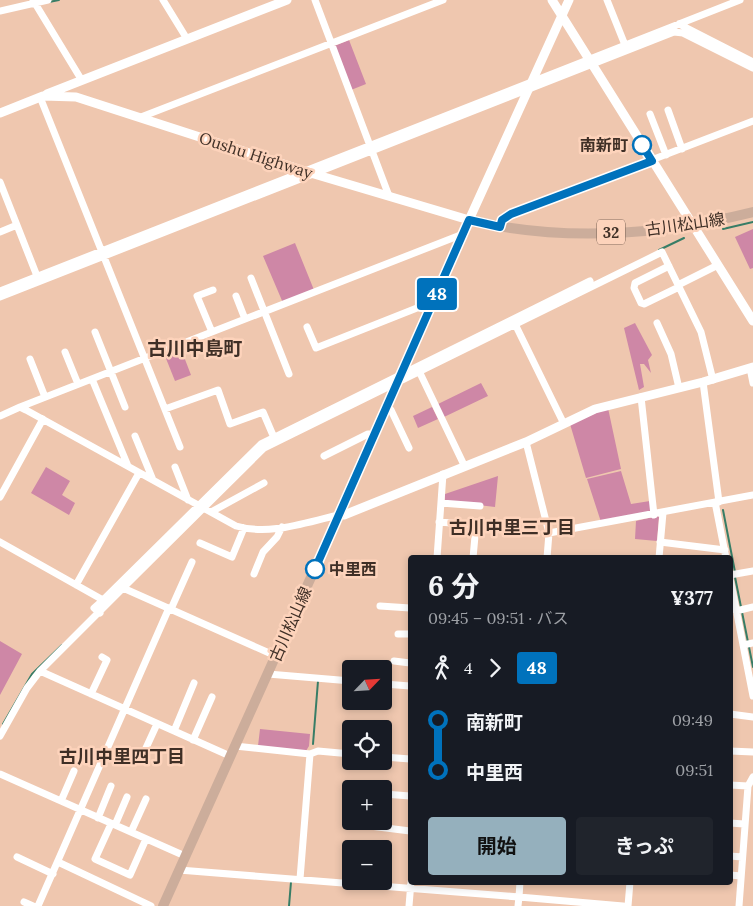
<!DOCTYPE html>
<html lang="ja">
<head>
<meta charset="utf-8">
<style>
  body { margin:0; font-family:Lora,"Noto Sans JP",serif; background:#20242c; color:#f1f3f6; height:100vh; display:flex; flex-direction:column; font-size:19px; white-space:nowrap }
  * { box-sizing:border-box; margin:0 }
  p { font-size:16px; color:#9ea1a6 }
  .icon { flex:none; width:28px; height:28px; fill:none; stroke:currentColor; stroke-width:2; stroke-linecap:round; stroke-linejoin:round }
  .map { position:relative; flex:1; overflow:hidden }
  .drawer { position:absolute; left:408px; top:555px; width:325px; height:330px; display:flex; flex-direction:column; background:#171b24; border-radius:5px; box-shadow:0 2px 8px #0003 }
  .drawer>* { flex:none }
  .badge { padding:0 10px; border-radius:4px; font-size:18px; line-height:32px }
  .needle { width:32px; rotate:65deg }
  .buttons { position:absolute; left:342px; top:660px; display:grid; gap:10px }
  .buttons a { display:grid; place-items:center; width:50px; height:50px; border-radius:5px; background:#171b24; box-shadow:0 2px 8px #0003; font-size:25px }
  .map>.badge { position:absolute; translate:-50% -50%; box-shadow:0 0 0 2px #fff }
  .legs { display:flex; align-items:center; gap:8px; height:55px; padding:0 20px; font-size:16px }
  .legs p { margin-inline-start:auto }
  .overview { display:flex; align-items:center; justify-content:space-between; height:85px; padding:0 20px }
  h1 { font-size:28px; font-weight:700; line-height:38px }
  .cta { display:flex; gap:10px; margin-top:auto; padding:10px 20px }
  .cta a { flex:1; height:58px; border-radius:5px; background:#95b0bd; color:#111; font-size:20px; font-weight:700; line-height:58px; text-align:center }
  .cta a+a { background:#20242c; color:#f1f3f6 }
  ul { padding:0 20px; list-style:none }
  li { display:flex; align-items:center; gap:18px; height:50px; font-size:19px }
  li i { display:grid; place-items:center; width:8px; height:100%; margin:0 6px; background:currentColor }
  li i::after { content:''; width:12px; height:12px; margin:-6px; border:4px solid; border-radius:50%; background:#171b24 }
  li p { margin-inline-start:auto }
  li:first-child i { background:linear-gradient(#0000 50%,currentColor 0) }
  li:last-child i { background:linear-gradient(currentColor 50%,#0000 0) }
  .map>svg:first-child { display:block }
  .green { fill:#ce87a6 }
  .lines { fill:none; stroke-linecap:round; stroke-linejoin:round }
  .stream { stroke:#377d66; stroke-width:2 }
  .minor { stroke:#fff; stroke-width:7 }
  .tertiary { stroke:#fff; stroke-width:9 }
  .primary { stroke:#ccad9b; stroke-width:10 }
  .line-1-casing { stroke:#fff; stroke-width:11 }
  .line-1 { stroke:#0072bc; stroke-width:8 }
  .stop-1-dot { fill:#fff; stroke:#0072bc; stroke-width:2.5 }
  .labels { text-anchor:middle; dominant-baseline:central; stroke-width:5; stroke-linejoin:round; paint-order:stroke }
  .shield { fill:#fdd3bb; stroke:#786053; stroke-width:1 }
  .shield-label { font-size:15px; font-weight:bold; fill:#3f2f26 }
  .stop-label { font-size:16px; font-weight:bold; fill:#3f2f26; stroke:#fdd3bb; text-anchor:end }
  .street-label { font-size:16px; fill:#3f2f26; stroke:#fdd3bb }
  .neighbourhood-label { font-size:18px; font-weight:bold; fill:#3f2f26; stroke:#fdd3bb }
  .quarter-label { font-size:19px; font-weight:bold; fill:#3f2f26; stroke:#fdd3bb }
</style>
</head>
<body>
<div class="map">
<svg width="753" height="906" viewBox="0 0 753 906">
  <rect width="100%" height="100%" fill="#efc7af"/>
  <path class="green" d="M349 40 366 84 351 90 334 46Z
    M753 229V268L750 269 735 237Z
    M295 243 314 290 283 303 263 256Z
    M635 323 652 355 648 360 651 373 644 364H640L644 387 639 390 624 328Z
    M181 349 191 375 175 381 165 356Z
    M481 383 488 396 444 417 438 404Z
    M432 407 438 419 418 428 413 416Z
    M608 408 621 469 586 478 570 424Z
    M46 467 70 481 62 495 75 503 69 515 31 493Z
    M621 471 631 504 650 501 652 513 601 522 587 479Z
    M498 476 495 507 445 501V494Z
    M657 516 659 517 657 541 635 539 636 521Z
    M0 641 22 654 0 695Z
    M260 729 310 734 309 746 306 751 258 746Z"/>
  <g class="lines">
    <path class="stream" d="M49 2 59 0
      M723 229 753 222
      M659 250 684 238
      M723 510 735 572
      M735 577 753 667
      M3 724 32 674 62 645
      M313 744 318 681
      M289 906 291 882"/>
    <path class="minor" d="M33 0 81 79
      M163 0 187 39
      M315 0 389 196
      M607 0 625 45
      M0 11 48 0
      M679 24 753 62
      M40 97 180 447
      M668 110 682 149
      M650 114 666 155
      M141 117 443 0
      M0 182 37 276
      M500 227 502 220 511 214 753 121
      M0 232 17 225
      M669 266 635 283 634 288 641 303 644 304 679 287
      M251 278 289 374
      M678 285 718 265
      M0 291 740 0
      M236 296 245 319
      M0 297 674 32 683 33 753 68
      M657 323 671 354 679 388
      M515 324 563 422
      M307 327 316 348 422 306H431
      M95 332 125 407
      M212 332 197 296 213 290
      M65 352 78 384
      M30 359 45 397
      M750 368 753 383
      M419 371 464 465
      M92 379 128 466
      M703 382 719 502
      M641 397 654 515
      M20 407 463 234
      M385 407 391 410 409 448
      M165 409 218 390 230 424 263 412 275 440
      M0 416 20 407 26 410 236 526C270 536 306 522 339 515
      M135 436 153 480
      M526 442 549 533 547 558
      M324 456 368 434H374
      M175 467 188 500
      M0 497 43 419
      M715 502 726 558
      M441 503 480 506
      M211 512 264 483
      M439 522 476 525 473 558
      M549 533 753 495
      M0 542 103 600 94 608 100 613
      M660 542 725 550
      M200 543 232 557 244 528
      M437 558 443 474
      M659 558 663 513
      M254 574 263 552 277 537 282 527
      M730 575 753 571
      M730 578 753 696
      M76 585 139 473
      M123 588 264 448 662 252 701 332 713 380
      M103 600 261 444 590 281
      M380 606 410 608
      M171 609 192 562
      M736 611 753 607
      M398 634H410
      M743 645 753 643
      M394 661 410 663
      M40 671 230 756
      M268 674 351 681
      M384 684 410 686
      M91 694 107 660 102 657
      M730 714 753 717
      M174 731 194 683
      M0 736 27 688 40 671 123 588 276 656
      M193 740 212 697
      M235 746 310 754 318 751 351 754
      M730 751 753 752
      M384 757 410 759
      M140 761 157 724
      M0 774 185 856
      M730 785 748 786
      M384 794 410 796
      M61 801 74 771
      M98 818 111 786
      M730 823 744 824
      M111 824 95 859 130 875 146 839
      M115 825 127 797
      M370 826 410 831
      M131 832 146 799
      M730 856 742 857
      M17 857 53 874
      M58 862 151 906
      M179 870 519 897 520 882
      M730 875 741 876
      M300 879 310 754
      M24 902 33 906
      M38 906 169 608
      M409 906 411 882
      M518 906 519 897 623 906
      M628 906 630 882
      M739 906 748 786 753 777"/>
    <path class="tertiary" d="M552 0 753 321
      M47 94 287 0
      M0 113 43 96 76 97 314 174 469 220 569 0
      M339 515H344L526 442 595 409 703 382 753 367"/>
    <path class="primary" d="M163 906 339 515 469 220C562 242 661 235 753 212"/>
  </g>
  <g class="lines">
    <defs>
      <path id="line-1" d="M315 569 469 220 500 227 502 220 511 214 652 161 642 145"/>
    </defs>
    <use href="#line-1" class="line-1-casing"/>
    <use href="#line-1" class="line-1"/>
  </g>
  <g class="stop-1-dot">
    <circle cx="642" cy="145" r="9"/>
    <circle cx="315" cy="569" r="9"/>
  </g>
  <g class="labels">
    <rect class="shield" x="597" y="219.5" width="28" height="25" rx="4"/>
    <g class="shield-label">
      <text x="611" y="232">32</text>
    </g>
    <g class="stop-label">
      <text x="628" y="145">南新町</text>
      <text x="329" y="569" text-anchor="start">中里西</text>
    </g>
    <g class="street-label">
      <text transform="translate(256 155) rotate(18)">Oushu Highway</text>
      <text transform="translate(685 224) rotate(-8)">古川松山線</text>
      <text transform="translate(290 624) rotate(-66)">古川松山線</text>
    </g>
    <g class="neighbourhood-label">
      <text x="512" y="527">古川中里三丁目</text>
      <text x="122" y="756">古川中里四丁目</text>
    </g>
    <g class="quarter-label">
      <text x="195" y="348">古川中島町</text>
    </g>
  </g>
</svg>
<div class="buttons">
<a><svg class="needle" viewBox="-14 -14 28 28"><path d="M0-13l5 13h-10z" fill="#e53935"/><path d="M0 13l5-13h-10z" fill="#9ea1a6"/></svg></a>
<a><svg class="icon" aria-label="locate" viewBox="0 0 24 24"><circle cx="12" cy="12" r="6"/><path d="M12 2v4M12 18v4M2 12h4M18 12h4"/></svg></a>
<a>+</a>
<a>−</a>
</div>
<b class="badge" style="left:437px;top:294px;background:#0072bc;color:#fff">48</b>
<section class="drawer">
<div class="overview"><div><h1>6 分</h1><p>09:45 – 09:51 · バス</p></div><b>¥377</b></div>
<div class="legs"><svg class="icon" aria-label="walk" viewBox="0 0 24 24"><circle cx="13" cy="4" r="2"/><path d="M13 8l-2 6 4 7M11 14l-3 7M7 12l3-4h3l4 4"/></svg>4<svg class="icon" aria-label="forward" viewBox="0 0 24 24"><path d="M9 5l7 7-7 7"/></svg><b class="badge" style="background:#0072bc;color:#fff">48</b></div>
<ul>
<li><i style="color:#0072bc"></i><b>南新町</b><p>09:49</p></li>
<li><i style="color:#0072bc"></i><b>中里西</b><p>09:51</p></li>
</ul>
<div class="cta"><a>開始</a><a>きっぷ</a></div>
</section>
</div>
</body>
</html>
